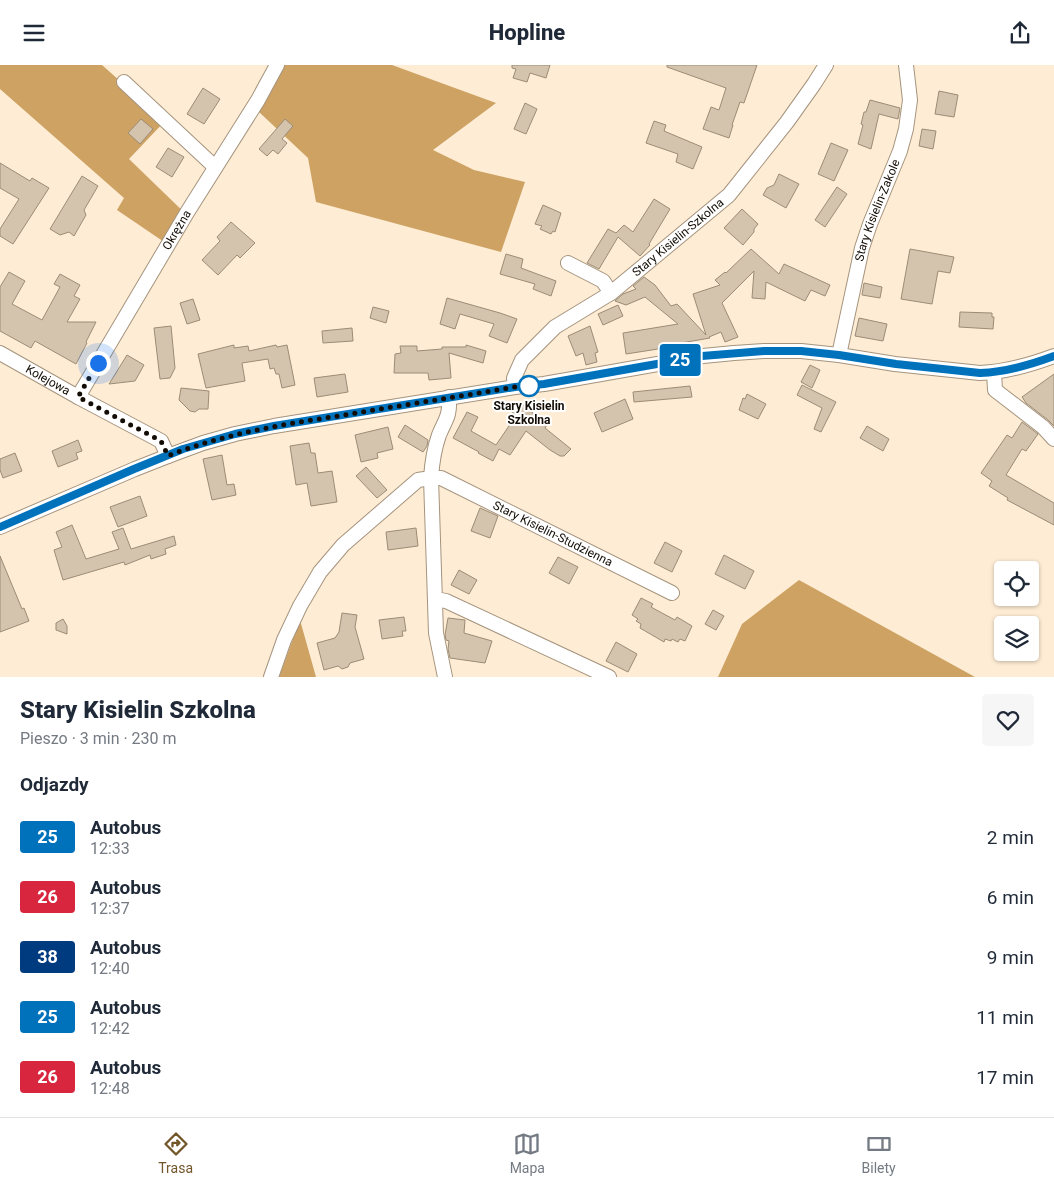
<!DOCTYPE html>
<html lang="pl">
<head>
<meta charset="utf-8">
<style>
  body { margin:0; font-family:Roboto,sans-serif; background:#f6f6f7; color:#1f2937; height:100vh; display:flex; flex-direction:column; font-size:19px; white-space:nowrap }
  * { box-sizing:border-box; margin:0 }
  p { font-size:16px; color:#747a83 }
  .icon { flex:none; width:28px; height:28px; fill:none; stroke:currentColor; stroke-width:2; stroke-linecap:round; stroke-linejoin:round }
  .map { position:relative; height:612px; overflow:hidden }
  .details { display:flex; flex-direction:column; background:#fff; flex:1 }
  .details>* { flex:none }
  .badge { padding:0 10px; border-radius:4px; font-size:18px; line-height:32px }
  .buttons { position:absolute; left:994px; top:496px; display:grid; gap:10px }
  .buttons a { display:grid; place-items:center; width:45px; height:45px; border-radius:5px; background:#fff; box-shadow:0 1px 4px #0004; font-size:25px }
  .you { position:absolute; width:25px; height:25px; margin:-12px; border:4px solid #fff; border-radius:50%; background:#1a73e8; box-shadow:0 0 0 8px #1a73e833 }
  .map>.badge { position:absolute; translate:-50% -50%; box-shadow:0 0 0 2px #fff }
  h2 { padding:0 20px; font-size:19px; line-height:45px }
  .round { display:grid; place-items:center; flex:none; width:52px; height:52px; border-radius:5px; background:#f6f6f7 }
  .headline { display:flex; align-items:center; justify-content:space-between; height:85px; padding:0 20px }
  h1 { font-size:24px; font-weight:800; line-height:38px }
  ul { padding:0; list-style:none }
  li { display:flex; align-items:center; gap:15px; height:60px; padding:0 20px }
  li div { flex:1 }
  li b { display:block; font-size:19px }
  li em { font-style:normal }
  li .badge { min-width:55px; font-weight:700; text-align:center }
  header { display:flex; justify-content:space-between; align-items:center; height:65px; padding:0 20px; background:#fff; font-size:22px; font-weight:800 }
  .dock { display:flex; justify-content:space-around; align-items:center; height:70px; border-top:1px solid #e0e1e3; background:#fff; font-size:14px; color:#747a83 }
  .dock a { display:grid; justify-items:center; gap:2px }
  .dock .on { color:#725529 }
  .map>svg:first-child { display:block }
  .forest { fill:#cda263 }
  .building { fill:#d5c4ad; stroke:#9c8c76 }
  .lines { fill:none; stroke-linecap:round; stroke-linejoin:round }
  .minor-casing { stroke:#a5947e; stroke-width:16 }
  .minor { stroke:#fff; stroke-width:14 }
  .line-casing { stroke:#fff; stroke-width:11 }
  .line { stroke:#0072bc; stroke-width:8 }
  .walk { stroke:#120c05; stroke-width:5; stroke-dasharray:0 9 }
  .stop-dot { fill:#fff; stroke:#0072bc; stroke-width:2.5 }
  .labels { text-anchor:middle; dominant-baseline:central; stroke-width:4; stroke-linejoin:round; paint-order:stroke }
  .street-label { font-size:12px; fill:#120c05; stroke:#fff }
  .stop-label { font-size:12px; font-weight:bold; fill:#120c05; stroke:#fff }
</style>
</head>
<body>
<header><svg class="icon" aria-label="menu" viewBox="0 0 24 24"><path d="M4 6h16M4 12h16M4 18h16"/></svg>Hopline<svg class="icon" aria-label="share" viewBox="0 0 24 24"><path d="M12 15V3M7 8l5-5 5 5M5 13v7h14v-7"/></svg></header>
<div class="map">
<svg width="1054" height="612" viewBox="0 0 1054 612">
  <rect width="100%" height="100%" fill="#feecd4"/>
  <path class="forest" d="M0 0H102L165 56 129 94 190 153 173 183 117 145 124 133 0 24Z
    M284 0H392L496 38 433 85 474 105 525 117 501 187 316 137 308 93 259 47Z
    M799 515 975 612H718L742 559Z
    M300 555 316 612H279Z"/>
  <path class="building" d="M512 0H550L546 13 530 8 527 17 513 13 516 4 512 3Z
    M667 0H757L744 38 740 37 732 60H733L729 73 703 64 711 42 719 45 726 23 667 2Z
    M203 23 220 34 204 59 187 49Z
    M939 26 958 30 954 52 935 49Z
    M870 35 900 43 898 54 879 49 871 84 858 79 863 60 861 59 864 47H866Z
    M525 38 537 44 526 69 514 64Z
    M141 54 153 64 140 79 128 68Z
    M285 54 293 61 282 74 287 78 278 89 273 85 267 91 259 84Z
    M654 56 666 60 664 66 702 82 693 104 676 97 678 89 646 78Z
    M922 64 936 66 933 84 919 81Z
    M831 78 848 85 834 116 818 109Z
    M168 83 184 92 172 112 156 102Z
    M0 98 30 116 32 113 49 123 13 179 0 171V164L19 134 0 123Z
    M779 109 799 119 786 143 763 130 767 123 774 120Z
    M82 111 98 121 84 145 86 150 74 171 69 167 60 170 50 164Z
    M837 122 847 129 825 162 815 155Z
    M654 134 670 144 649 179 650 180 640 191 618 172 599 204 587 198 608 164 616 168 624 160 633 167Z
    M543 140 561 148 555 167 553 166 551 169 540 164 542 161 535 159Z
    M742 144 758 159 754 164V167L743 180 724 163Z
    M231 157 255 178 240 193 237 190 218 210 202 195 220 176 217 172Z
    M751 184 779 209 784 199 830 220 825 231 811 225 805 236 766 217 765 234 752 233 754 206 722 238 738 272 725 277 721 267 709 272 710 273 658 282V284L626 289 623 268 678 259 645 232 626 240 615 236 623 229 636 224 633 221 644 212 655 220 671 241 677 239 706 270 693 229 720 220 715 215 725 207 726 208Z
    M910 184 954 192 950 208 938 206 932 239 901 234Z
    M506 189 523 194 521 203 556 216 551 231 533 224 535 219 500 209Z
    M9 207 25 216 12 239 42 255 60 222 54 219 60 209 80 220 74 231 80 234 67 257H96L86 277 87 278 76 299 35 276 31 283 0 266V222Z
    M864 218 882 222 880 233 862 230Z
    M447 233 500 248 517 254 507 278 489 271 494 259 460 249 455 264 440 259Z
    M193 234 200 255 187 259 180 238Z
    M618 240 623 251 603 260 598 249Z
    M373 242 389 246 386 258 370 253Z
    M960 247 992 248V252H994L993 264 959 262Z
    M859 253 887 259 883 276 855 271Z
    M171 261 175 303 170 313 160 314 154 263Z
    M590 261 598 287 595 288 597 297 586 300 583 288 576 291 568 271Z
    M352 263 353 276 323 278 322 266Z
    M234 280V283L248 281 249 286 276 280 277 282 287 280 295 320 282 323 279 309H276L274 303 270 304 268 294 242 298 245 316 206 323 198 289Z
    M466 280 486 286 483 298 449 288 451 313 429 315 428 308H394L395 289 401 288 400 281H417V286L442 284V282H466Z
    M127 290 144 300 135 316 109 319Z
    M810 300 820 305 812 323 801 317Z
    M345 309 348 327 317 332 314 313Z
    M1054 309V361L1048 355 1026 338 1022 332Z
    M802 320 836 337 821 367 814 364 822 343 797 330Z
    M690 321 692 332 634 337 633 327Z
    M181 323 209 326 208 344H199L195 347 190 346 179 335Z
    M747 329 766 339 758 354 739 345 743 333 745 334Z
    M625 334 633 354 602 367 594 348Z
    M521 338 547 360 545 363 571 384 564 391H560L550 385 526 366 510 390 499 384 493 396 478 388 479 387 453 373 467 347 478 352 471 366 496 380 513 355 509 352Z
    M1022 357 1038 369 1026 386 1022 384 1006 410 1054 438V460L1007 435 1008 433 989 421 992 416 981 408 1007 370 1012 373Z
    M405 360 428 375 427 381 423 387 398 372Z
    M867 361 889 374 883 386 860 373Z
    M388 362 393 384 377 388 378 393 361 397 355 370Z
    M78 375 82 386 76 388 78 394 58 402 52 386Z
    M309 378 311 388H315L318 408 332 406 337 437 311 441 307 418 296 420 290 381Z
    M15 388 22 406 3 413 0 405V394Z
    M222 390 227 420 234 419 236 430 212 435 203 394Z
    M366 402 387 425 377 433 356 411Z
    M140 431 147 451 118 462 110 442Z
    M480 443 498 451 490 473 471 466Z
    M72 460 86 494 119 484 112 467 123 463 131 484 174 471 176 480 165 484 166 489 151 494 150 490 125 500 124 497 63 515 54 485 62 482 56 467Z
    M416 463 418 481 388 485 386 467Z
    M665 477 682 486 672 507 654 498Z
    M724 490 754 506 745 524 715 509Z
    M0 491 22 544 24 543 29 556 0 567Z
    M558 492 578 502 569 519 549 508Z
    M459 505 477 515 469 529 451 520Z
    M641 533 653 539 651 542 662 548 675 555 677 552 692 561 685 576 680 574 678 577 672 574 671 576 665 574 664 577 640 563 641 559 636 556 638 554 632 550Z
    M713 545 724 551 716 565 705 559Z
    M342 548 357 550 355 562 364 594 350 598 348 602 342 604 338 601 324 605 317 578 335 573 339 567Z
    M404 552 406 566H402L403 571 382 574 379 555Z
    M448 553 465 555 464 568 492 576 485 598 450 593 448 584 449 576 446 575 445 570Z
    M63 554 67 561V569L56 565V558Z
    M616 577 637 589 628 607 606 596Z"/>
  <g class="lines">
    <defs>
      <g id="minor">
        <path d="M124 17 215 102"/>
        <path d="M568 198 603 216 611 228"/>
        <path id="s1" d="M0 288 78 332 161 376 168 391"/>
        <path id="s2" d="M839 290 862 183 870 159 900 86 906 64 910 35 906 0"/>
        <path d="M994 307 995 325 1043 362 1054 374"/>
        <path id="s3" d="M515 322 514 313 522 295 555 262 611 228 729 130 787 57 814 19 826 0"/>
        <path id="s4" d="M78 332 188 146 258 35 277 0"/>
        <path d="M0 462 135 404 168 391 203 378 235 369 274 361 515 322 544 319 703 291 734 288 764 286H801L839 290 895 299 980 308C1006 307 1030 300 1054 291"/>
        <path d="M435 534 446 536 609 612"/>
        <path id="s5" d="M271 612 284 575 300 541 320 507 343 480 418 415 431 413H441L672 528"/>
        <path d="M445 612 436 568 431 413C432 398 434 384 439 370 446 353 450 352 449 332"/>
      </g>
    </defs>
    <use href="#minor" class="minor-casing"/>
    <use href="#minor" class="minor"/>
  </g>
  <g class="lines">
    <defs>
      <path id="line" d="M0 462 134 404 183 384 235 369 274 361 515 322 544 319 702 291 764 286H801L839 290 896 299 980 308C1006 307 1030 300 1054 291"/>
    </defs>
    <use href="#line" class="line-casing"/>
    <use href="#line" class="line"/>
    <path class="walk" d="M98 298 78 332 161 376 168 391C222 369 280 360 338 351 397 341 456 332 515 322L529 321"/>
  </g>
  <circle class="stop-dot" cx="529" cy="321" r="10"/>
  <g class="labels">
    <g class="street-label">
      <text stroke="none"><textPath href="#s2" startOffset="150">Stary Kisielin-Zakole</textPath></text>
      <text stroke="none"><textPath href="#s4" startOffset="194">Okrężna</textPath></text>
      <text stroke="none"><textPath href="#s3" startOffset="228">Stary Kisielin-Szkolna</textPath></text>
      <text stroke="none"><textPath href="#s1" startOffset="55">Kolejowa</textPath></text>
      <text stroke="none"><textPath href="#s5" startOffset="399">Stary Kisielin-Studzienna</textPath></text>
    </g>
    <g class="stop-label">
      <text x="529" y="341">Stary Kisielin<tspan x="529" dy="14">Szkolna</tspan></text>
    </g>
  </g>
</svg>
<div class="buttons">
<a><svg class="icon" aria-label="locate" viewBox="0 0 24 24"><circle cx="12" cy="12" r="6"/><path d="M12 2v4M12 18v4M2 12h4M18 12h4"/></svg></a>
<a><svg class="icon" aria-label="layers" viewBox="0 0 24 24"><path d="M12 4l9 5-9 5-9-5zM3 14l9 5 9-5"/></svg></a>
</div>
<div class="you" style="left:98px;top:298px"></div>
<b class="badge" style="left:680px;top:295px;background:#0072bc;color:#fff">25</b>
</div>
<section class="details">
<div class="headline"><div><h1>Stary Kisielin Szkolna</h1><p>Pieszo · 3 min · 230 m</p></div><a class="round"><svg class="icon" aria-label="heart" viewBox="0 0 24 24"><path d="M12 20l-8-8c-3-5 5-10 8-4 3-6 11-1 8 4z"/></svg></a></div>
<h2>Odjazdy</h2>
<ul>
<li><span class="badge" style="background:#0072bc;color:#fff">25</span><div><b>Autobus</b><p>12:33</p></div><em>2 min</em></li>
<li><span class="badge" style="background:#d7263d;color:#fff">26</span><div><b>Autobus</b><p>12:37</p></div><em>6 min</em></li>
<li><span class="badge" style="background:#003b80;color:#fff">38</span><div><b>Autobus</b><p>12:40</p></div><em>9 min</em></li>
<li><span class="badge" style="background:#0072bc;color:#fff">25</span><div><b>Autobus</b><p>12:42</p></div><em>11 min</em></li>
<li><span class="badge" style="background:#d7263d;color:#fff">26</span><div><b>Autobus</b><p>12:48</p></div><em>17 min</em></li>
</ul>
</section>
<nav class="dock">
<a class="on"><svg class="icon" aria-label="directions" viewBox="0 0 24 24"><path d="M12 3l9 9-9 9-9-9zM9 14v-3h6M13 9l2 2-2 2"/></svg>Trasa</a>
<a><svg class="icon" aria-label="map" viewBox="0 0 24 24"><path d="M3 6l6-2 6 2 6-2v14l-6 2-6-2-6 2zM9 4v14M15 6v14"/></svg>Mapa</a>
<a><svg class="icon" aria-label="tickets" viewBox="0 0 24 24"><path d="M3 7h18v10H3zM15 7v10"/></svg>Bilety</a>
</nav>
</body>
</html>
